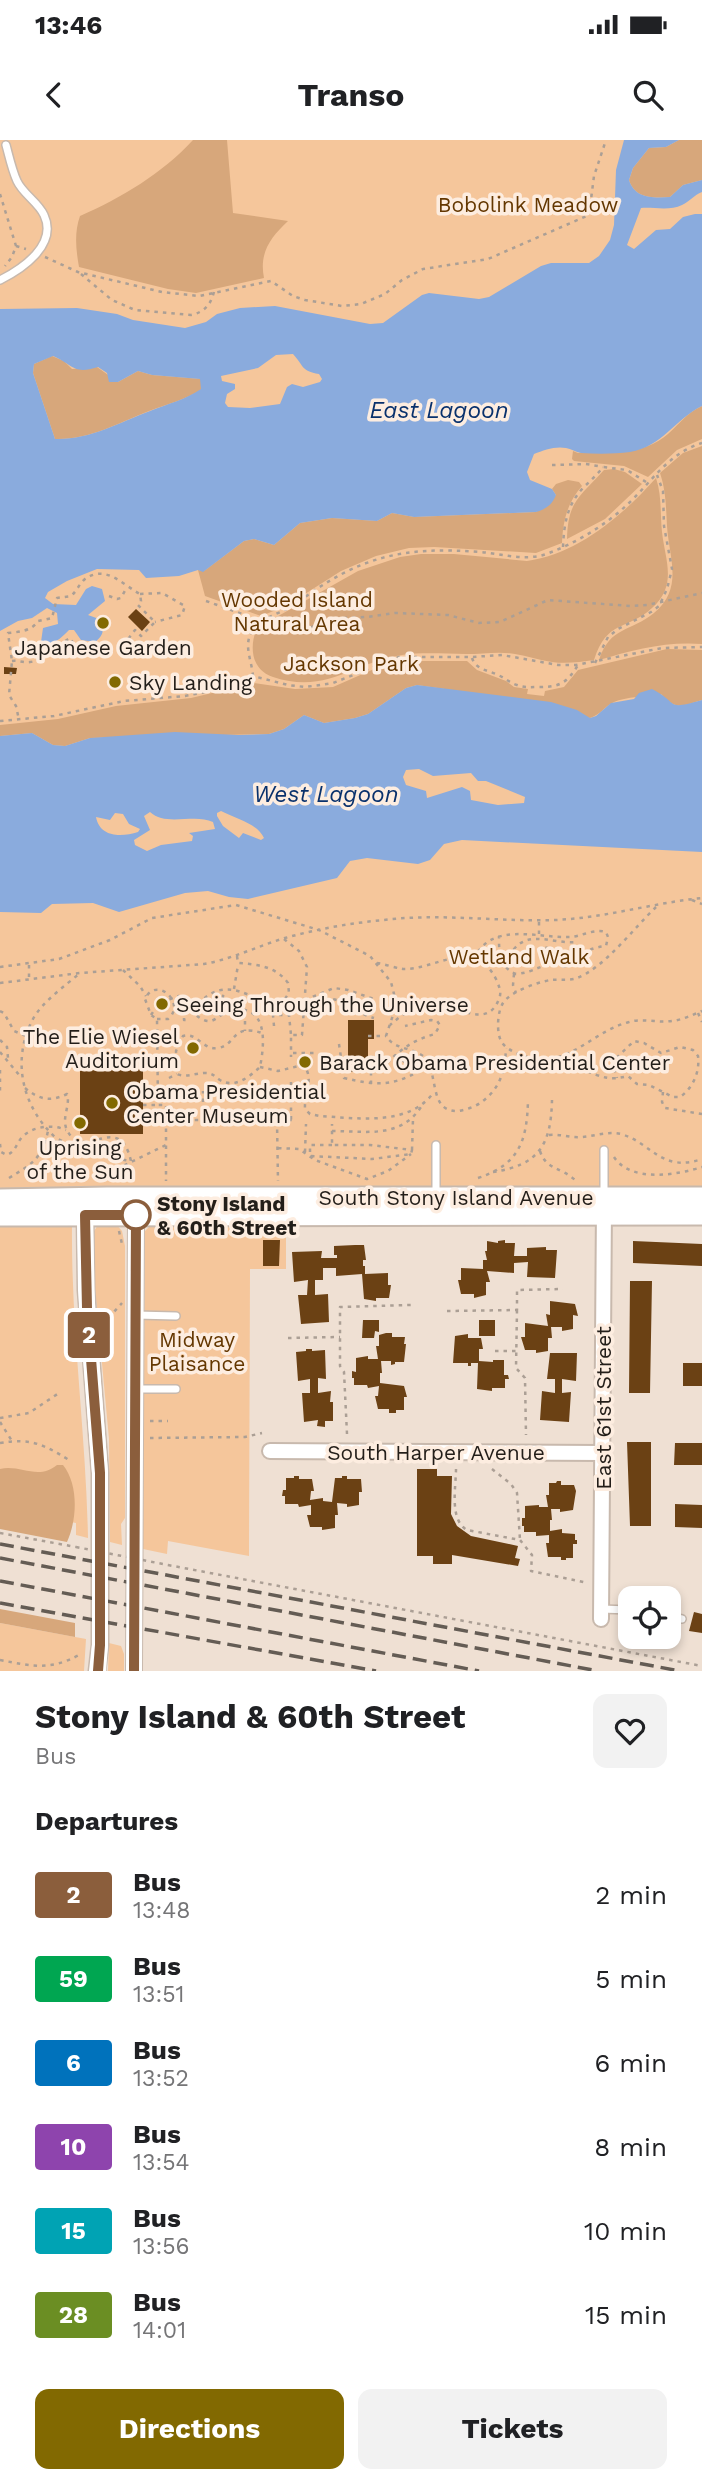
<!DOCTYPE html>
<html lang="en">
<head>
<meta charset="utf-8">
<style>
  body { margin:0; font-family:"Work Sans",sans-serif; background:#f2f2f2; color:#202124; height:100vh; display:flex; flex-direction:column; font-size:26px; white-space:nowrap }
  * { box-sizing:border-box; margin:0 }
  p { font-size:23px; color:#757577 }
  .icon { flex:none; width:38px; height:38px; fill:none; stroke:currentColor; stroke-width:2; stroke-linecap:round; stroke-linejoin:round }
  .map { position:relative; height:1531px; overflow:hidden }
  .sheet { display:flex; flex-direction:column; background:#fff; flex:1 }
  .sheet>* { flex:none }
  .badge { padding:0 14px; border-radius:5px; font-size:24px; line-height:46px }
  .controls { position:absolute; left:618px; top:1446px; display:grid; gap:14px }
  .controls a { display:grid; place-items:center; width:63px; height:63px; border-radius:14px; background:#fff; box-shadow:0 4px 10px #0003; font-size:35px }
  .map>.badge { position:absolute; translate:-50% -50%; box-shadow:0 0 0 4px #fff }
  h2 { padding:0 35px; font-size:26px; line-height:63px }
  .round { display:grid; place-items:center; flex:none; width:74px; height:74px; border-radius:14px; background:#f2f2f2 }
  .headline { display:flex; align-items:center; justify-content:space-between; height:119px; padding:0 35px }
  h1 { font-size:33px; font-weight:700; line-height:52px }
  .button { display:flex; gap:14px; margin-top:auto; padding:14px 35px }
  .button a { flex:1; height:80px; border-radius:14px; background:#826901; color:#fff; font-size:28px; font-weight:700; line-height:80px; text-align:center }
  .button a+a { background:#f2f2f2; color:#202124 }
  ul { padding:0; list-style:none }
  li { display:flex; align-items:center; gap:21px; height:84px; padding:0 35px }
  li div { flex:1 }
  li b { display:block; font-size:26px }
  li em { font-style:normal }
  li .badge { min-width:77px; font-weight:700; text-align:center }
  .status { display:flex; justify-content:space-between; align-items:center; height:49px; padding:0 35px; background:#fff; direction:ltr }
  .status svg { height:19px; fill:currentColor }
  header { display:flex; justify-content:space-between; align-items:center; height:91px; padding:0 35px; background:#fff; font-size:32px; font-weight:700 }
  .map>svg:first-child { display:block }
  .green { fill:#f5c69b }
  .forest { fill:#d7a77b }
  .water { fill:#8aabdd; fill-rule:evenodd }
  .building { fill:#6b4114 }
  .lines { fill:none; stroke-linecap:round; stroke-linejoin:round }
  .service-casing { stroke:#c8b9ad; stroke-width:10 }
  .minor-casing { stroke:#c8b9ad; stroke-width:18 }
  .tertiary-casing { stroke:#c8b9ad; stroke-width:19 }
  .secondary-casing { stroke:#c8b9ad; stroke-width:23 }
  .path { stroke:#ab9f95; stroke-width:2.5; stroke-dasharray:3.5 5; stroke-linecap:butt }
  .service { stroke:#fff; stroke-width:7 }
  .minor { stroke:#fff; stroke-width:14 }
  .tertiary { stroke:#fff; stroke-width:16 }
  .secondary { stroke:#fff; stroke-width:19 }
  .rail { stroke:#645c54; stroke-width:3.5; stroke-dasharray:14 7; stroke-linecap:butt }
  .path-bridge { stroke:#ab9f95; stroke-width:2.5; stroke-dasharray:3.5 5; stroke-linecap:butt }
  .line-casing { stroke:#fff; stroke-width:16 }
  .line { stroke:#8b5e3c; stroke-width:10 }
  .poi-dot { fill:#826901; stroke:#fdede0; stroke-width:2.5 }
  .stop-dot { fill:#fff; stroke:#8b5e3c; stroke-width:3.5 }
  .labels { text-anchor:middle; dominant-baseline:central; stroke-width:7; stroke-linejoin:round; paint-order:stroke }
  .park-label { font-size:21px; fill:#643700; stroke:#fdede0 }
  .poi-label { font-size:21px; fill:#231e19; stroke:#fdede0; text-anchor:start }
  .street-label { font-size:21px; fill:#231e19; stroke:#fdede0 }
  .stop-label { font-size:21px; font-weight:bold; fill:#231e19; stroke:#fdede0; text-anchor:start }
  .water-label { font-size:23px; font-style:italic; fill:#09316c; stroke:#fdede0 }
</style>
</head>
<body>
<div class="status"><b>13:46</b><svg viewBox="0 0 49 12"><path d="M0 12V9h3v3zM5 12V6h3v6zM10 12V3h3v9zM15 12V0h3v12zM26 1h20v11H26zM47 4h2v5h-2z"/></svg></div>
<header><svg class="icon" aria-label="back" viewBox="0 0 24 24"><path d="M15 5l-7 7 7 7"/></svg>Transo<svg class="icon" aria-label="search" viewBox="0 0 24 24"><circle cx="10" cy="10" r="6"/><path d="M15 15l6 6"/></svg></header>
<div class="map">
<svg width="702" height="1531" viewBox="0 0 702 1531">
  <rect width="100%" height="100%" fill="#efe0d3"/>
  <path class="green" d="M0 0H702V1046H692L686 1050H581L573 1046H135L121 1051 0 1049Z
    M0 1082 71 1083 72 1086C71 1190 86 1294 88 1398L76 1395V1383L0 1369Z
    M115 1083 122 1091 125 1106V1378L121 1384 122 1405 110 1402 109 1299 95 1148 94 1091 98 1085Z
    M151 1085 250 1086 251 1093H286V1129H250L249 1416 168 1401 167 1414 143 1409 145 1091Z
    M0 1483 86 1499 84 1531H0Z
    M109 1503 121 1506 124 1514V1531H108Z"/>
  <path class="forest" d="M193 0H227L233 73 288 81C270 98 259 113 264 138L196 153 168 149 79 127C76 110 74 93 80 76 121 58 163 33 193 0Z
    M679 0H702V40L683 45 670 57C653 58 635 59 629 40L633 28 649 8 666 7Z
    M52 216 64 221 72 229 97 227 118 242 138 231 152 235 201 239V250C184 260 167 264 149 271 118 283 89 300 55 299L33 233 34 224Z
    M702 266V299L677 310 648 337 624 326 574 321 572 319 573 311 578 313C610 312 643 316 668 294 680 283 687 273 702 266Z
    M702 306V504C667 501 632 510 599 520 610 486 631 492 654 473 684 448 669 418 667 386 666 368 666 351 660 333L683 313Z
    M614 329 625 332 642 344 605 379 567 399C568 360 580 357 604 330Z
    M656 338C662 356 660 373 662 392 665 420 678 445 652 468 627 491 607 479 594 520 580 522 566 524 552 522 539 520 527 516 515 514 499 511 483 514 466 514 445 514 423 512 402 515 354 522 327 555 273 537 251 530 249 506 257 488L358 431 400 417 421 414H454L527 421C578 414 623 375 656 338Z
    M568 340 579 342 582 346C567 363 563 381 562 403L536 413 434 407 409 408 376 416 341 431 286 466 261 476 205 456 198 430 204 431 244 401 254 399 274 405 300 383 332 378 377 381 392 373 414 377 536 372 556 355 552 349 556 344Z
    M667 509 702 510V560C682 566 676 571 661 554 648 556 625 557 614 562 605 566 600 575 590 578L500 557 417 545 406 548 368 574 355 578 324 583 304 575 284 589 269 594 90 598 65 606 53 605 32 593 0 596V585L58 579 116 566 191 558 254 543 295 549 333 547 374 529 410 521H467L477 530 506 541 514 547 528 549 527 554 544 556 545 551 564 547 578 530Z
    M57 1325H63C79 1345 77 1380 67 1402L0 1389V1329C20 1324 38 1341 57 1325Z
    M0 1469 75 1483V1497L0 1483Z"/>
  <path class="water" d="M624 0H679L666 7 649 8 633 28 629 40C635 59 653 58 670 57L683 45 702 40V52C694 55 690 61 682 65 670 71 654 67 641 68L627 105 634 109 656 90 670 89 683 77 695 74H702V266C675 279 662 307 630 312 615 314 597 314 581 313 576 312 571 309 566 308 555 306 544 310 534 314L527 332 530 340 552 349 556 355C552 365 546 369 536 372L414 377 392 373 377 381 332 378 300 383 274 405 254 399 244 401 203 432 198 430 179 436 146 438 139 430 97 429 67 441 48 452 45 458 53 464 76 465 86 449 92 446 102 449 105 461 88 475 99 479C105 489 104 495 95 502L81 500 74 490H69C62 497 52 508 41 502L43 488 58 484 57 473 47 468 32 478 18 481 0 491V169L77 168 117 174 133 180 185 188 206 182 217 174 240 168 275 166 370 184 383 183 422 155 429 153 479 159 489 157 541 126 551 123H589L599 116 610 100 614 85 616 30ZM293 214C304 226 301 231 319 234L322 239 320 242 303 247 292 244 287 247 280 264 250 268 228 267 225 263 227 254 235 249V244L222 241 221 236 258 228 276 215ZM53 216C74 225 73 235 98 227L107 233 109 242H118L138 231 152 235 200 239 201 249C185 260 167 264 150 271 118 283 89 300 55 299L33 233 34 224Z
    M417 545 551 562 577 570 590 578 596 576 611 563 634 559 639 553 652 549C680 563 664 571 702 560V712L462 700 444 704 430 720 418 724 367 718 350 721 337 738 248 759 229 757 208 751 185 753 119 772 93 763 52 764 41 773 0 772V596L32 593 53 605 65 606 90 598 175 592 238 595 269 594 284 589 304 575 324 583 355 578 368 574 406 548ZM419 629 433 636 471 633 478 641H486L525 657 524 663 498 665 471 660 470 651 462 647 427 658 426 651 406 645 403 637 406 630ZM221 671C236 679 257 683 264 698L261 700 243 693 239 698 223 686 217 676V673ZM150 672C166 687 194 673 213 682L215 689 189 693 193 696 192 701 161 705 147 711 135 705 134 700 150 690 144 676ZM115 673 123 674 129 684 140 689 138 692C122 697 100 698 96 677L110 680Z"/>
  <path class="building" d="M136 469 150 482 142 491 128 477Z
    M4 527 17 528 16 534H4Z
    M348 880H374V899H368V932H348Z
    M80 929H143V994H80Z
    M263 1100H280L279 1126H263Z
    M505 1100V1103H515L514 1116H527V1108L546 1107V1110H557L555 1138 527 1137 528 1122 514 1123V1133L487 1131 490 1142H486V1155L474 1158V1154H461L458 1140H461V1128L483 1129V1120H487L485 1111H487V1101L498 1103V1101Z
    M633 1101 702 1104V1126L633 1123Z
    M355 1105H364L366 1120H363V1126H365V1134L388 1133V1145H391L389 1158H376V1161L364 1159 362 1134 336 1136V1128H323V1140H315V1155L328 1154 329 1182 301 1184 298 1155H307L308 1140 294 1142 292 1112 322 1111 321 1118H337V1115H334V1106Z
    M630 1141H652L650 1253H629Z
    M550 1161 575 1164 578 1176 573 1175V1189L562 1191V1187H551L552 1198H548V1211L536 1213V1210H525L521 1197H525V1183L548 1186 546 1174 550 1175Z
    M363 1180H379V1192L375 1191 374 1198H362Z
    M479 1180H495V1196H479Z
    M386 1193H392V1197H405L404 1204H406L404 1222H395V1224L391 1225V1221H381L382 1233H380V1243L404 1246 407 1257H404V1270H396V1273H389V1269H378L375 1256H378L379 1246 368 1248 367 1245H354V1238H352V1231L356 1232V1218L368 1216V1219H378L376 1206H379V1195Z
    M468 1194V1198H481L483 1209H479V1221L493 1222V1220H504V1235H508L509 1239H505V1248H492V1251L477 1249 478 1223H471V1226H468V1223H453L455 1196Z
    M306 1209H312V1211L325 1210 326 1239 318 1238V1253L331 1251 330 1262H333V1281H325V1287L317 1286 318 1280 304 1282 302 1253H310V1239L298 1241 296 1212 306 1211Z
    M550 1213H577L576 1241 562 1239V1253L571 1252 569 1282 540 1280 542 1251 555 1253V1239H547Z
    M683 1223H702V1246H683Z
    M627 1302H651V1386H630Z
    M675 1303H702V1325H674Z
    M417 1329H437V1336H452L451 1374 457 1386 471 1396 518 1406 515 1418 520 1419 518 1426 452 1415V1424H433V1416H417Z
    M294 1336H299V1339H312L314 1351H311L310 1360 323 1358V1361L332 1362 335 1338H342V1336H347V1339H361L362 1352H359V1365L347 1367V1364L337 1363 338 1375H335V1388L322 1390V1387H310L307 1375H311V1365L299 1367 298 1364H285V1356H282L283 1350H286V1338H294Z
    M557 1341H561V1345H574L576 1351 573 1370 560 1372V1369H551L552 1380H550V1391L562 1389V1393L575 1394V1400H577V1404H573V1418H566V1420H561V1417H548L546 1403H549V1395L536 1396V1392H524V1386H522V1378H525V1366L539 1365V1367H548L546 1355H549V1343H556Z
    M675 1364 702 1365V1388L675 1387Z
    M694 1472 702 1474V1493L689 1491Z"/>
  <g class="lines">
    <defs>
      <path id="service" d="M0 140C22 129 58 105 44 75 38 62 23 54 17 41 12 30 9 16 6 5
        M436 1005V1057
        M604 1056V1010
        M136 1175 176 1176
        M135 1249H176
        M601 1469 630 1470
        M668 1476 682 1479"/>
      <path id="minor" d="M270 1311 602 1313
        M601 1479 604 1065
        M134 1531 136 1075"/>
      <path id="tertiary" d="M85 1075 86 1150 100 1333V1505L97 1531"/>
      <path id="secondary" d="M0 1059 107 1057H702
        M0 1076 702 1075"/>
    </defs>
    <use href="#service" class="service-casing"/>
    <use href="#minor" class="minor-casing"/>
    <use href="#tertiary" class="tertiary-casing"/>
    <use href="#secondary" class="secondary-casing"/>
    <path class="path" d="M0 54 16 106 12 117 5 126
      M16 106 26 109
      M45 117 78 132 162 152 199 156 271 141 293 156 305 160 342 166 361 164 385 154 402 140 423 129 488 119 589 75 594 36 606 0
      M81 134 112 160 135 170 191 175C204 172 210 166 214 152
      M552 325 586 324 603 327
      M563 407C564 384 567 365 583 348 590 341 597 335 603 327L627 330 646 342
      M140 454 162 453 185 466 182 475 155 482
      M109 456 117 459 121 458 127 447
      M206 461 290 491 308 488 344 478 367 477 395 473 448 475 479 483 500 482 548 460 630 466 647 465 702 453
      M472 518C476 530 488 530 498 535 505 538 510 543 517 545 525 548 531 547 539 547 560 547 567 543 578 525
      M12 521C18 520 23 523 30 522 46 520 58 505 70 498L77 509 119 511 135 490 141 496 155 482 138 465 141 461 140 454C123 445 106 424 85 439 79 444 77 451 71 456L57 458 52 478 38 481C32 491 19 492 8 493L12 521 9 555 16 566 19 580
      M595 523 608 497 618 489 651 472 659 466 667 449 672 429 664 386 663 351 657 335
      M253 536C252 525 248 515 248 505 249 478 279 476 297 463 359 416 404 406 481 412 503 414 527 422 549 413 578 402 607 384 629 363 653 340 669 313 702 303
      M0 581 54 576 124 561 185 556 210 551 253 536 288 545 305 547 320 545 333 543 399 517H472L502 515 558 525H576L662 508 702 507
      M692 760 702 764
      M656 767C634 788 604 828 577 838 569 841 559 839 550 840 536 843 511 851 503 863 498 871 497 886 499 895 501 905 508 909 516 913 565 935 587 893 629 882 642 878 658 883 672 881 682 880 692 875 702 871
      M539 794V780
      M284 799 299 811 307 827 302 895H291V917
      M501 815 514 811
      M237 816 238 823C257 824 277 827 288 843L289 853 284 860C248 867 231 828 195 867L196 875C200 878 205 882 211 881 218 879 223 872 231 870 268 864 265 902 260 927 249 937 235 949 220 940 214 936 213 933 205 933 195 933 186 938 177 934L176 911 183 896C198 892 203 911 218 908 237 905 231 883 262 893
      M474 819C491 781 536 798 569 797 581 797 594 788 606 792L608 797 606 806C580 809 586 817 567 827 538 821 539 832 516 834 499 827 499 813 499 796
      M377 823C385 824 395 828 403 829 435 830 474 796 496 839 499 846 502 852 499 859 486 893 452 860 428 864 412 867 402 875 390 885
      M29 825V838
      M564 825 565 819 550 809 544 807 527 818 517 816 514 809C530 790 553 804 576 802
      M0 827 59 819 110 800 152 778 236 765 319 790 370 816 391 842 394 854 393 875 386 896C395 910 411 907 423 916 440 931 427 972 458 971 466 970 477 966 483 961 501 947 505 930 506 908
      M123 830 140 846 146 856
      M514 834 513 845 516 853
      M0 843 80 833 204 824C232 819 258 806 285 798 317 789 351 783 384 780 441 773 498 782 555 780 605 778 652 763 702 758
      M234 849 238 825
      M305 860 334 848 348 850 374 859
      M0 871 4 873 14 891 26 896
      M698 873 702 882
      M304 874C334 842 345 870 374 878
      M151 875 159 863 179 856 184 862V880H188
      M220 875 224 850
      M157 879H168C187 863 156 835 145 859L151 875 157 879 158 965H166V980H296
      M245 881V891
      M274 886 273 875H289L291 895
      M368 896H386
      M0 900 7 907 8 918
      M339 904 344 938C375 945 389 947 418 932L395 915
      M574 911 584 930C602 937 609 941 628 936L637 944 649 945 673 957H680C693 948 700 932 698 916L693 910 680 907 661 913 644 903 634 901 612 922 617 938
      M0 912 20 936
      M293 913H314
      M371 924 385 925C401 909 413 900 435 894L440 885 437 881 431 880 405 886
      M260 927 278 931 303 925C315 937 304 953 305 969L310 974 320 976C357 978 409 987 434 952
      M0 930V952
      M169 938 177 934
      M291 942V980
      M371 944V917H380V925
      M25 948C40 960 50 962 67 954 71 966 60 979 68 992 86 1022 119 970 131 1021L89 1014 56 998
      M663 952 662 962 665 968 702 974
      M143 965H157
      M203 979V951
      M166 980V1041
      M277 981 278 1041
      M332 991C366 991 400 999 421 967
      M549 995C561 994 571 998 582 997 595 996 608 991 621 994 652 1003 661 1033 702 1019
      M0 1004 1 1012 7 1015C16 1011 16 1004 22 997 33 986 53 984 66 990
      M332 1005H310V1016L372 1019 411 1014 412 1010 370 1005H332V984
      M278 1008 299 1009 315 1020 367 1039 388 1031 411 1014
      M412 1010 413 979
      M540 1011C546 1030 561 1027 575 1040
      M305 1012 306 984
      M614 1017C631 1043 677 1035 702 1027
      M493 1032C539 1025 551 1005 552 960
      M9 1038C32 1024 42 1019 48 991
      M58 1038 56 998C22 967 11 920 33 879 43 861 65 846 80 833
      M478 1038C520 1024 527 1000 528 960
      M84 1039 121 1027 166 1005
      M119 1091 122 1104
      M517 1170 516 1228 525 1238 526 1295
      M447 1171 517 1170V1150L563 1149
      M103 1184 122 1163
      M288 1198 340 1197
      M495 1211H516
      M0 1278 29 1273 59 1253
      M150 1281H168
      M0 1282 12 1301
      M347 1294 344 1232 340 1226V1167L411 1165
      M150 1298 245 1297 262 1293
      M0 1303C31 1298 43 1304 69 1320
      M456 1329C456 1347 449 1380 467 1390L520 1400 532 1415 531 1431 588 1443
      M492 1329 511 1344 517 1353 520 1400
      M0 1393 76 1407
      M168 1425 702 1526
      M0 1520C32 1526 49 1531 79 1515"/>
    <use href="#service" class="service"/>
    <use href="#minor" class="minor"/>
    <use href="#tertiary" class="tertiary"/>
    <use href="#secondary" class="secondary"/>
    <path class="rail" d="M0 1404 680 1531
      M0 1418 598 1531
      M0 1441 479 1531
      M0 1463 376 1531"/>
    <path class="path-bridge" d="M76 1407 168 1425"/>
  </g>
  <g class="lines">
    <defs>
      <path id="line" d="M98 1531 100 1505V1333L87 1168 85 1075H136L134 1531"/>
    </defs>
    <use href="#line" class="line-casing"/>
    <use href="#line" class="line"/>
  </g>
  <g class="poi-dot">
    <circle cx="103" cy="483" r="7"/>
    <circle cx="115" cy="542" r="7"/>
    <circle cx="162" cy="864" r="7"/>
    <circle cx="193" cy="908" r="7"/>
    <circle cx="305" cy="922" r="7"/>
    <circle cx="112" cy="963" r="7"/>
    <circle cx="80" cy="983" r="7"/>
  </g>
  <circle class="stop-dot" cx="136" cy="1075" r="14"/>
  <g class="labels">
    <g class="park-label">
      <text x="528" y="64">Bobolink Meadow</text>
      <text x="297" y="459">Wooded Island<tspan x="297" dy="24">Natural Area</tspan></text>
      <text x="351" y="523">Jackson Park</text>
      <text x="519" y="816">Wetland Walk</text>
      <text x="197" y="1199">Midway<tspan x="197" dy="24">Plaisance</tspan></text>
    </g>
    <g class="poi-label">
      <text x="103" y="507" text-anchor="middle">Japanese Garden</text>
      <text x="129" y="542">Sky Landing</text>
      <text x="176" y="864">Seeing Through the Universe</text>
      <text x="179" y="896" text-anchor="end">The Elie Wiesel<tspan x="179" dy="24">Auditorium</tspan></text>
      <text x="319" y="922">Barack Obama Presidential Center</text>
      <text x="126" y="951">Obama Presidential<tspan x="126" dy="24">Center Museum</tspan></text>
      <text x="80" y="1007" text-anchor="middle">Uprising<tspan x="80" dy="24">of the Sun</tspan></text>
    </g>
    <g class="street-label">
      <text x="456" y="1057">South Stony Island Avenue</text>
      <text transform="translate(603 1268) rotate(-90)">East 61st Street</text>
      <text x="436" y="1312">South Harper Avenue</text>
    </g>
    <g class="stop-label">
      <text x="157" y="1063">Stony Island<tspan x="157" dy="24">&amp; 60th Street</tspan></text>
    </g>
    <g class="water-label">
      <text x="439" y="270">East Lagoon</text>
      <text x="326" y="654">West Lagoon</text>
    </g>
  </g>
</svg>
<div class="controls">
<a><svg class="icon" aria-label="locate" viewBox="0 0 24 24"><circle cx="12" cy="12" r="6"/><path d="M12 2v4M12 18v4M2 12h4M18 12h4"/></svg></a>
</div>
<b class="badge" style="left:89px;top:1195px;background:#8b5e3c;color:#fff">2</b>
</div>
<section class="sheet">
<div class="headline"><div><h1>Stony Island &amp; 60th Street</h1><p>Bus</p></div><a class="round"><svg class="icon" aria-label="heart" viewBox="0 0 24 24"><path d="M12 20l-8-8c-3-5 5-10 8-4 3-6 11-1 8 4z"/></svg></a></div>
<h2>Departures</h2>
<ul>
<li><span class="badge" style="background:#8b5e3c;color:#fff">2</span><div><b>Bus</b><p>13:48</p></div><em>2 min</em></li>
<li><span class="badge" style="background:#00a651;color:#fff">59</span><div><b>Bus</b><p>13:51</p></div><em>5 min</em></li>
<li><span class="badge" style="background:#0072bc;color:#fff">6</span><div><b>Bus</b><p>13:52</p></div><em>6 min</em></li>
<li><span class="badge" style="background:#8e44ad;color:#fff">10</span><div><b>Bus</b><p>13:54</p></div><em>8 min</em></li>
<li><span class="badge" style="background:#00a3b4;color:#fff">15</span><div><b>Bus</b><p>13:56</p></div><em>10 min</em></li>
<li><span class="badge" style="background:#6b8e23;color:#fff">28</span><div><b>Bus</b><p>14:01</p></div><em>15 min</em></li>
</ul>
<div class="button"><a>Directions</a><a>Tickets</a></div>
</section>
</body>
</html>
